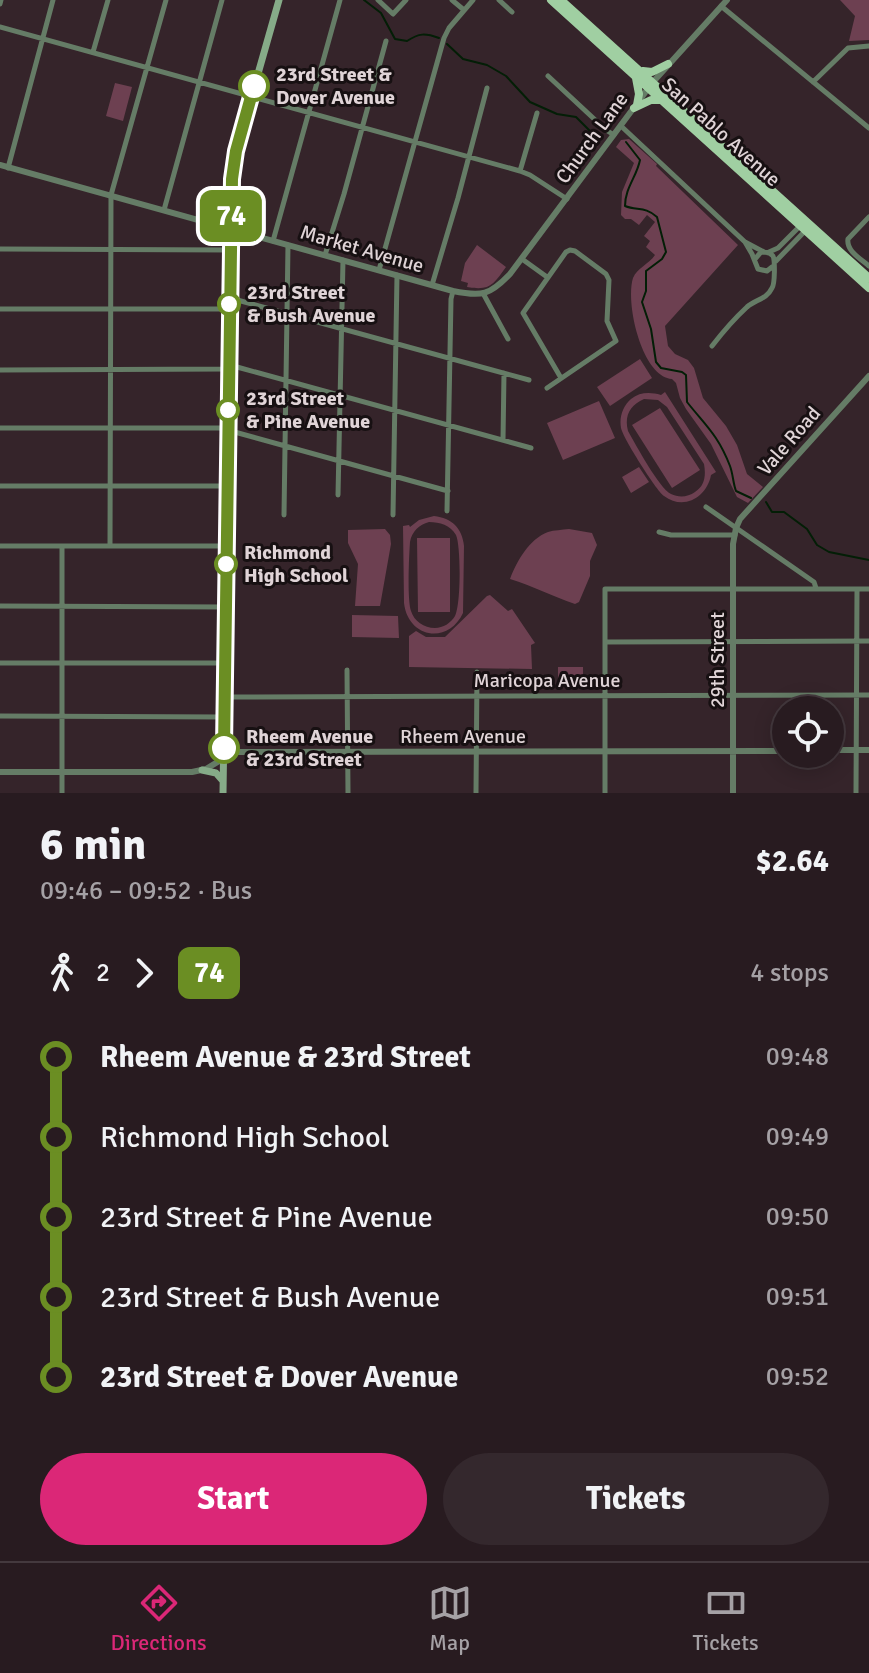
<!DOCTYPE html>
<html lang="en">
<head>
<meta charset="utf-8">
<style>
  body { margin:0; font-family:Signika,sans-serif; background:#34282d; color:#f1f3f6; height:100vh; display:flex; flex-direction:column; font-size:30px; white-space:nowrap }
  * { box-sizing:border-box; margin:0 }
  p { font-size:26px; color:#a5a1a5 }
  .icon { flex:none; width:44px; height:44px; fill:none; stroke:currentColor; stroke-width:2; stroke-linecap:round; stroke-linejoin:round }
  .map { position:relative; height:793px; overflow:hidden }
  .sheet { display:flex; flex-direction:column; background:#281b20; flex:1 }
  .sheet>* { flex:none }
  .badge { padding:0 16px; border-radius:12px; font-size:28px; line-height:52px }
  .tools { position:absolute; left:772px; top:696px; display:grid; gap:16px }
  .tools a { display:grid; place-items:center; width:72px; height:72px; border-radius:50%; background:#281b20; box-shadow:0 4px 20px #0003,0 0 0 2px #44393e; font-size:40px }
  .map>.badge { position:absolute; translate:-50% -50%; box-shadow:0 0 0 4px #fff }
  .legs { display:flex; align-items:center; gap:12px; height:88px; padding:0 40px; font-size:26px }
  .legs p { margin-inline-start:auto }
  .head { display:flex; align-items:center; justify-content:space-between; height:136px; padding:0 40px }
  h1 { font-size:44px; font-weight:700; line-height:60px }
  .cta { display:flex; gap:16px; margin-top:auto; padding:16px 40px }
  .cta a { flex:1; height:92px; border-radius:48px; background:#db2777; color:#fff; font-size:32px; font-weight:700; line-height:92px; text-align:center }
  .cta a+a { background:#34282d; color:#f1f3f6 }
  ul { padding:0 40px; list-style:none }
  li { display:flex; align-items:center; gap:28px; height:80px; font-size:30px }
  li i { display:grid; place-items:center; width:12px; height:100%; margin:0 10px; background:currentColor }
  li i::after { content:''; width:20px; height:20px; margin:-10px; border:6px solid; border-radius:50%; background:#281b20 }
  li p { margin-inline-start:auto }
  li:first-child i { background:linear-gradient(#0000 50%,currentColor 0) }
  li:last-child i { background:linear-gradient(currentColor 50%,#0000 0) }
  .tab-bar { display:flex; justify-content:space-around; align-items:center; height:112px; border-top:2px solid #44393e; background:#281b20; font-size:22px; color:#a5a1a5 }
  .tab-bar a { display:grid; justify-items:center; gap:4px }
  .tab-bar .active { color:#db2777 }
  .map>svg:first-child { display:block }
  .green { fill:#6d4051; fill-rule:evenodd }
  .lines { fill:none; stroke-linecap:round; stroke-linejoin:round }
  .stream { stroke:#031e06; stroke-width:2 }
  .minor { stroke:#657c66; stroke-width:5 }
  .tertiary { stroke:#657c66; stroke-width:6 }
  .secondary { stroke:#86ab88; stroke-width:7 }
  .primary { stroke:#a0cfa2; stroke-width:8 }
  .line-1-casing { stroke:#fff; stroke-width:18 }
  .line-1 { stroke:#6b8e23; stroke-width:12 }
  .stop-1-dot { fill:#fff; stroke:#6b8e23; stroke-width:4 }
  .labels { text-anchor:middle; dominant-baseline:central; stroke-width:6; stroke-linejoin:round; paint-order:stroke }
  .stop-label { font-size:20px; font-weight:bold; fill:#e0d4d7; stroke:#171012; text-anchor:start }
  .street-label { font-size:20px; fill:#e0d4d7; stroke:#171012 }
</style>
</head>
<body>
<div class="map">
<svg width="869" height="793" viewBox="0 0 869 793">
  <rect width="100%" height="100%" fill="#35242a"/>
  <path class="green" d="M840 0H869V40L849 41 855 16Z
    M115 83 132 87 123 121 106 116Z
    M629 139 657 164 656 166 738 245 665 326 668 346 675 354 688 360 694 368 703 398 726 426 737 445 747 474 763 487 748 503 737 497 711 444 686 409 680 398 676 383 672 379C642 377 625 303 633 278 637 268 649 264 655 255L646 247 650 241 644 236 655 222 647 215 639 225 631 219H625L621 215 622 192 634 163 616 147 621 140Z
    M477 245 506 267C493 285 490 291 467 287L468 283 461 281 465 263Z
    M640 359 652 378 610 406 597 387Z
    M665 392 716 472 711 475C707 497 684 511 664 496 656 490 623 438 621 428 619 417 623 406 631 399 640 392 650 392 661 395ZM644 399 658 400 667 407 704 464C706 475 705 486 695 492 688 497 679 498 671 494 659 488 636 445 628 431 624 416 630 405 644 399Z
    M599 401 615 438 563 460 547 423Z
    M660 408 700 470 672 488 632 425Z
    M639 467 649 482 631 493 622 477Z
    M434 516C452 518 462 528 464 546L463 613C448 645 408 638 404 603L403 526 409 525 410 527 419 520ZM429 522C440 522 450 525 456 535 461 546 461 605 455 616 451 623 443 628 435 628 424 628 414 621 411 611 407 599 409 556 410 542 412 531 419 525 429 522Z
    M385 529 390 535 391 544 380 606H355L358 564 348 543V530Z
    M569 529 592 533 597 545 590 561V576L579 602 575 604C552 596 533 586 510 579 517 561 529 539 548 532 554 530 562 530 569 529Z
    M417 538H450V612H418Z
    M490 595 508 611 512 609 535 643 531 645 532 669 409 667V636L416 631 426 637H445L487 596Z
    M352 615 398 616 399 638 352 637Z
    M558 667H583V679H558Z"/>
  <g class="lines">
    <path class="stream" d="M364 0 381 13 395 39 407 41C419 33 425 33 439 38
      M447 44 463 59 487 65 506 76 530 102 557 114 576 117 593 134 600 137
      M626 142 640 160C637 176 625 188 625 206 637 211 645 206 657 217L666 252 662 259 646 271V291L642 302 651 329 656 362 661 368 682 372 686 375 687 402C706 426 718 435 730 466 733 474 733 483 736 491L751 498
      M766 502 772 512H784L807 529 817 545 829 552 869 560"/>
    <path class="minor" d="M378 0 393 14 406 0
      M452 0 464 10
      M499 0 512 12
      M0 4 1 0
      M721 6 869 128
      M0 27 520 171 530 175 567 199
      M93 52 108 0
      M548 76 606 130 614 135
      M813 82 848 48 869 46
      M621 126 745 242 764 252
      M8 168 53 0
      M520 171 537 113
      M164 210 222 0
      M869 217 848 239C846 251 861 259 869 266
      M273 241 340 0
      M745 242 752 254 758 269 767 271 772 267
      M0 249 230 250
      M769 252 778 248 801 225
      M325 255 344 194 386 41
      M522 259 547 277
      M776 261 805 231
      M379 270 444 38 449 28 473 0
      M432 285 458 198 487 88
      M484 295 508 339
      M230 298 529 380
      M0 309H229
      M712 346C722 333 734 319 747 307 755 300 767 299 772 288 775 284 775 260 773 256 769 251 766 253 761 252L755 259
      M0 370 229 369 237 367 531 448
      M547 388 616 341 607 321 609 280 606 274 575 251 570 250 566 252 523 313 561 378
      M0 428H220L448 491
      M503 440 504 373
      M0 486H227
      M338 495 343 260
      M706 507 814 582 816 588
      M447 511 451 299 453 291
      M284 515 288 245
      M393 515 397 275
      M659 532 671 535H735
      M0 546H226
      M62 546V793
      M110 546 111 195 166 0
      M0 606 226 607
      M605 642 869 641
      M0 663H225
      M347 670 348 793
      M225 697 869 695
      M0 716 224 717
      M476 793 477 672
      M605 793V589H869
      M856 793 857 589"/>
    <path class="tertiary" d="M0 165 453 291C482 297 490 295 510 274L653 82 727 0
      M830 750H869
      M0 772H192L206 769 234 752 786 751
      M733 793V544L736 528 740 519 869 376"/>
    <path class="secondary" d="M209 223 220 218 230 204
      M202 770 216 773 223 781
      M223 793 232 179 236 151 279 0"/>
    <path class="primary" d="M551 0 869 288
      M561 0 869 278
      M643 71 652 72 668 64
      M636 78 639 94 637 105
      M634 108 651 100H661"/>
  </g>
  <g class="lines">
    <defs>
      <path id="line-1" d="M224 748 232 179 236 151 254 86"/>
    </defs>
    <use href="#line-1" class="line-1-casing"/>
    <use href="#line-1" class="line-1"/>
  </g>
  <g class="stop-1-dot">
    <circle cx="254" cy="86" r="14"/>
    <circle cx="229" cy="304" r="10"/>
    <circle cx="228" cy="410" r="10"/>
    <circle cx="226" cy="564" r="10"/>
    <circle cx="224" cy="748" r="14"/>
  </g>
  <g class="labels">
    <g class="stop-label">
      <text x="276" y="74">23rd Street &amp;<tspan x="276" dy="23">Dover Avenue</tspan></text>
      <text x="247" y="292">23rd Street<tspan x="247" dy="23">&amp; Bush Avenue</tspan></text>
      <text x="246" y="398">23rd Street<tspan x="246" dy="23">&amp; Pine Avenue</tspan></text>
      <text x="244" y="552">Richmond<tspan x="244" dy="23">High School</tspan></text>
      <text x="246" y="736">Rheem Avenue<tspan x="246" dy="23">&amp; 23rd Street</tspan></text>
    </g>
    <g class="street-label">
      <text transform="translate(721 132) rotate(42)">San Pablo Avenue</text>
      <text transform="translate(592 138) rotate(-54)">Church Lane</text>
      <text transform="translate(362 249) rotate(16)">Market Avenue</text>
      <text transform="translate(789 441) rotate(-49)">Vale Road</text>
      <text transform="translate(717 660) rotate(-90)">29th Street</text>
      <text x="547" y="680">Maricopa Avenue</text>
      <text x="463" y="736">Rheem Avenue</text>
    </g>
  </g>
</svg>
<div class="tools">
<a><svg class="icon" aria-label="locate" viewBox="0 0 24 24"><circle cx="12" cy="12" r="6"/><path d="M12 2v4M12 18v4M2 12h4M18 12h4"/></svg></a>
</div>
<b class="badge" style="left:231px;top:216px;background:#6b8e23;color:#fff">74</b>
</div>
<section class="sheet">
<div class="head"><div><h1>6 min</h1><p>09:46 – 09:52 · Bus</p></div><b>$2.64</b></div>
<div class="legs"><svg class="icon" aria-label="walk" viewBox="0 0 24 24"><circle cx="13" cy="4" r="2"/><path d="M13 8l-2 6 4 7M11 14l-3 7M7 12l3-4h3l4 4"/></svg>2<svg class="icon" aria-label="forward" viewBox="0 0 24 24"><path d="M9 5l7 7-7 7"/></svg><b class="badge" style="background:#6b8e23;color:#fff">74</b><p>4 stops</p></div>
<ul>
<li><i style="color:#6b8e23"></i><b>Rheem Avenue &amp; 23rd Street</b><p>09:48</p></li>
<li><i style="color:#6b8e23"></i><span>Richmond High School</span><p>09:49</p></li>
<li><i style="color:#6b8e23"></i><span>23rd Street &amp; Pine Avenue</span><p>09:50</p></li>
<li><i style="color:#6b8e23"></i><span>23rd Street &amp; Bush Avenue</span><p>09:51</p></li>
<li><i style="color:#6b8e23"></i><b>23rd Street &amp; Dover Avenue</b><p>09:52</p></li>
</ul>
<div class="cta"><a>Start</a><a>Tickets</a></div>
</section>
<nav class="tab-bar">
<a class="active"><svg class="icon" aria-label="directions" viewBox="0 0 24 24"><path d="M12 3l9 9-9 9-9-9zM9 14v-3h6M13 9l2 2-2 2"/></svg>Directions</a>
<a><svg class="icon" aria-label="map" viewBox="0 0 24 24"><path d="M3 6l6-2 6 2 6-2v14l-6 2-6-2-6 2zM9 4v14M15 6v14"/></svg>Map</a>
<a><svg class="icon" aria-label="tickets" viewBox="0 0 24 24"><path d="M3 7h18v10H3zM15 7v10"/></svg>Tickets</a>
</nav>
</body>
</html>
